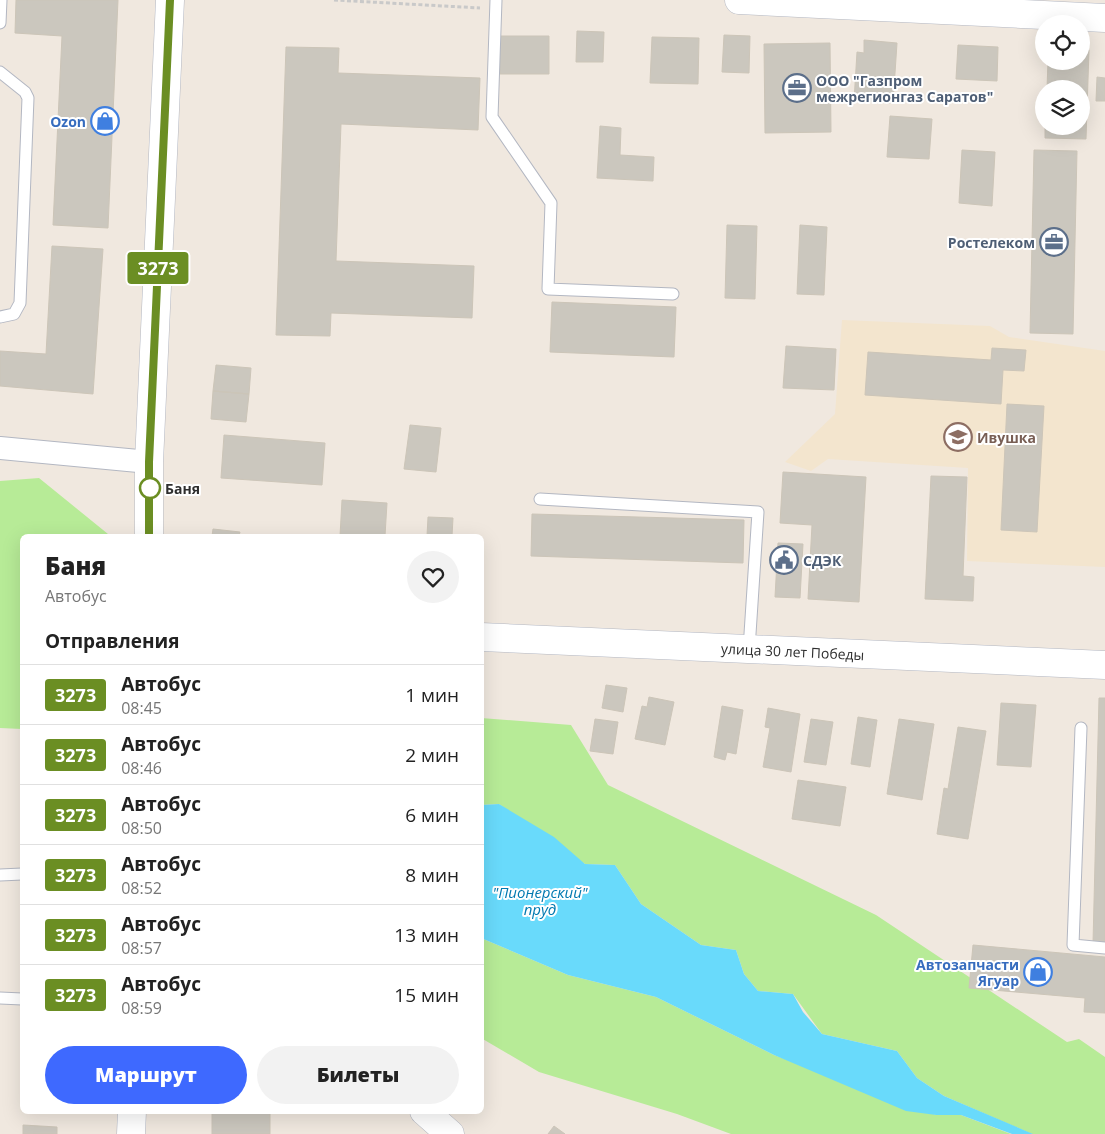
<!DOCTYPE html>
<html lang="ru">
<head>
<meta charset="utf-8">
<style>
  body { margin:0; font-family:"Open Sans",sans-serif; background:#f2f2f2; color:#222; height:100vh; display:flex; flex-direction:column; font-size:19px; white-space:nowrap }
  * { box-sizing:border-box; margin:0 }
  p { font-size:16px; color:#767676 }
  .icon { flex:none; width:28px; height:28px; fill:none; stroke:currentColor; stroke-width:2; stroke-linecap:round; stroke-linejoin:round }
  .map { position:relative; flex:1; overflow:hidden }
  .sheet { position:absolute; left:20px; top:534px; width:464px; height:580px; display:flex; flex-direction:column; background:#fff; border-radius:8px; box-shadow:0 5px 20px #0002 }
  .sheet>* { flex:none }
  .badge { padding:0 10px; border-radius:4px; font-size:18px; line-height:32px }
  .fabs { position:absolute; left:1035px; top:15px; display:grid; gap:10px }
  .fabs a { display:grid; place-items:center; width:55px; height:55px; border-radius:50%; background:#fff; box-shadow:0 5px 20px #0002; font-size:25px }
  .map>.badge { position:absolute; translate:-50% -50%; box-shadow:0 0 0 2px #fff }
  h2 { padding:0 25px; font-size:19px; line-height:45px }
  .round { display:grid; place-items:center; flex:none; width:52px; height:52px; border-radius:26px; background:#f2f2f2 }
  .headline { display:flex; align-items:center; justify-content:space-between; height:85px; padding:0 25px }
  h1 { font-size:24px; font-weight:800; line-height:38px }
  .cta { display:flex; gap:10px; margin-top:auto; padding:10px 25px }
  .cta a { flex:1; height:58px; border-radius:30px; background:#3e69ff; color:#fff; font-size:20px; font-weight:800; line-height:58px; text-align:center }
  .cta a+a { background:#f2f2f2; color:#222 }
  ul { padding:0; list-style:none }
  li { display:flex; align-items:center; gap:15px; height:60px; padding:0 25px; border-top:1px solid #e0e0e0 }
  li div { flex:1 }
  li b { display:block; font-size:19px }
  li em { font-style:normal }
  li .badge { min-width:55px; font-weight:700; text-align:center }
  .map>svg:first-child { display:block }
  .education { fill:#f3e5ce }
  .green { fill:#b7eb97 }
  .water { fill:#69dafb }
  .building { fill:#cbc7be; stroke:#ccc5b8 }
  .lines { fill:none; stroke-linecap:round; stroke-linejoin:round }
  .service-casing { stroke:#b3b7c2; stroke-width:13 }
  .minor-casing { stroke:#b3b7c2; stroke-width:24 }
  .tertiary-casing { stroke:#b3b7c2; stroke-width:29 }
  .secondary-casing { stroke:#b3b7c2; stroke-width:29 }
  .path { stroke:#c9c9c9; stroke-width:3; stroke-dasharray:4 2.5; stroke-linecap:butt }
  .service { stroke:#fff; stroke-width:11 }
  .minor { stroke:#fff; stroke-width:22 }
  .tertiary { stroke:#fff; stroke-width:28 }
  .secondary { stroke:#fff; stroke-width:28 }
  .line-casing { stroke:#fff; stroke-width:11 }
  .line { stroke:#6b8e23; stroke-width:8 }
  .stop-dot { fill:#fff; stroke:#6b8e23; stroke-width:2.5 }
  .labels { text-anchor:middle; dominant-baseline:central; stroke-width:4; stroke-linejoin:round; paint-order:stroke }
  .service-label { font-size:14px; font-weight:bold; fill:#4e5e75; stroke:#fff; text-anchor:start }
  .shop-label { font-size:14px; font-weight:bold; fill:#366cbe; stroke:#fff; text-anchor:end }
  .education-label { font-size:14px; font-weight:bold; fill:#785e54; stroke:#fff; text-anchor:start }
  .stop-label { font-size:14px; font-weight:bold; fill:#2e2e2e; stroke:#fff; text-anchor:start }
  .street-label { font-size:14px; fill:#2e2e2e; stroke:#fff }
  .water-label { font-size:15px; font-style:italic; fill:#0079b0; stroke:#fff }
</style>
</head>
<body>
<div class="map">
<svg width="1105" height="1134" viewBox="0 0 1105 1134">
  <rect width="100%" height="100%" fill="#f0e8df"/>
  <path class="education" d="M842 320 990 326 1009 337 1105 351V567L967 561 968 468 828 459 811 471 785 462 835 414Z"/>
  <path class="green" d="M39 478 108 534V536H22V729L0 728V481Z
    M481 718 571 725 608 785 876 915 1067 1042 1079 1039 1105 1057V1134H1032L944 1096 917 1078 897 1051 822 1034 793 994 758 991 744 974 736 950 701 945 641 904 615 865 585 864 499 804 481 805Z
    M481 938 568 975 656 997 774 1055 936 1115H961L1011 1134H731L677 1114 539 1072 481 1038Z"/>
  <path class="water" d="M499 804 554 837 585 864 615 865 641 904 701 945 736 950 744 974 758 991 793 994 803 1012 822 1034 897 1051 917 1078 944 1096 1033 1134H1012L961 1115H936L906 1111 774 1055 656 997 568 975 481 938V805Z"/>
  <path class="building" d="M16 0H118L108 228 53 225 62 36 15 33Z
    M577 31 604 32 603 62H576Z
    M724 35 750 36 749 73 722 72Z
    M500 36H549V74H500Z
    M652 37 699 38 698 84 650 83Z
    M864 40 897 43 893 103 854 101 857 52 864 53Z
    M830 43 831 132 765 133 764 44Z
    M958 45 998 47 997 81 956 79Z
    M286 47 339 48 338 73 480 78 478 130 341 124 336 261 474 266 472 318 331 313 330 336 276 335Z
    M1081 50H1089L1086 139 1045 138V126H1081V89H1047L1048 61H1081Z
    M1097 77 1105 78V101H1096Z
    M890 116 932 119 929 159 887 157Z
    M600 126 621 128 620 155 654 157 653 181 597 178Z
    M962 150 995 152 992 206 959 203Z
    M1034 150 1077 151 1073 334 1030 333Z
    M727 225 757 226 755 299 725 298Z
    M800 225 827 227 824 295 797 294Z
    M52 246 103 249 93 394 0 386V351L46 354Z
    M552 302 676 307 674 357 550 352Z
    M786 346 836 349 834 390 783 388Z
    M992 348 1026 350 1024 371 1003 370 1001 404 865 395 868 352 991 360Z
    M216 365 251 368 249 394 213 391Z
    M213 391 249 394 246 422 211 419Z
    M1007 404 1044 406 1037 532 1001 530Z
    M410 425 441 428 436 472 404 469Z
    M224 435 325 443 322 485 221 478Z
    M783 472 866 477 859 602 808 599 812 525 780 523Z
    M931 476 967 477 963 576 974 577 973 601 925 599Z
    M342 500 387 503 385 536H340Z
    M532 514 744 520 743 563 531 556Z
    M428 517 453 518 452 536H427Z
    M213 529 240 532 239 536H212Z
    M778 543 803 544 800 598 775 597Z
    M606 685 627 688 623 712 602 708Z
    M649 697 674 702 665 745 635 739 642 706 647 707Z
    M1099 698H1105V944L1093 943Z
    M1001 703 1036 705 1031 767 997 765Z
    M722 706 743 710 736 754 727 752 725 760 714 757Z
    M768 708 800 714 791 772 763 767 770 728 765 727Z
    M858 717 877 720 870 767 851 764Z
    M595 719 618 722 613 754 590 751Z
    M811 719 833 722 826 765 804 762Z
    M899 719 934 724 922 800 887 794Z
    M958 727 986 731 968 839 937 834 944 788 948 789Z
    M798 780 846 787 840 826 792 819Z
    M973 945 1105 957V1013L1084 1012 1085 998 969 988Z
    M212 1111H270V1134H212Z
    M23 1125 57 1127V1134H23Z
    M554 1126 565 1134H548Z"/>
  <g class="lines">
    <defs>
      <path id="service" d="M496 0 492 117 551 203 548 289 673 294
        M0 23 1 0
        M0 72 25 92 28 98 20 303 14 314 0 317
        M540 499 758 512 749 649
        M1081 728 1073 945 1105 948
        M0 875 22 874
        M0 998 22 999"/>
      <path id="minor" d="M0 448 149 462"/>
      <path id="tertiary" d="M739 0 1105 18
        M149 536V462L170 0
        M424 1111 450 1134
        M131 1134 132 1111"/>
      <g id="secondary">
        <path id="s1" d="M481 637 1105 665"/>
      </g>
    </defs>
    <use href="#service" class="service-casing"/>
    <use href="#minor" class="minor-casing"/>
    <use href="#tertiary" class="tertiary-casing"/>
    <use href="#secondary" class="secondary-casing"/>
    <path class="path" d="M334 0 480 8"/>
    <use href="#service" class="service"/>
    <use href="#minor" class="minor"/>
    <use href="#tertiary" class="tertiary"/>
    <use href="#secondary" class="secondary"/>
  </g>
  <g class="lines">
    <defs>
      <path id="line" d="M149 536V462L170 0"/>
    </defs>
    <use href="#line" class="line-casing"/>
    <use href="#line" class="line"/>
  </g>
  <defs>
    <symbol id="office-ring" viewBox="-11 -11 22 22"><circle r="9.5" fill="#fff" stroke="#5c6f8a" stroke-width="1.5"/><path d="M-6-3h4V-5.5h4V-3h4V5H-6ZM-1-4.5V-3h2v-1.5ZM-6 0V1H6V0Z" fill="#5c6f8a"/></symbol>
    <symbol id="shop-ring" viewBox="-11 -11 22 22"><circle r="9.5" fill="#fff" stroke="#3f7fe0" stroke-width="1.5"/><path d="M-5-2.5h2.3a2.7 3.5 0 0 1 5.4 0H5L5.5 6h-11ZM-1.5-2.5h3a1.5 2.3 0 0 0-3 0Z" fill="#3f7fe0"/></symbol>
    <symbol id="school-ring" viewBox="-11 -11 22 22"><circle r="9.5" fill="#fff" stroke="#8d6e63" stroke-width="1.5"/><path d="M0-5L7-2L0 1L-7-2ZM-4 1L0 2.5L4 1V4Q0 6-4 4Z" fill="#8d6e63"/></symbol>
    <symbol id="civic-ring" viewBox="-11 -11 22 22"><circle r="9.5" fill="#fff" stroke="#5c6f8a" stroke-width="1.5"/><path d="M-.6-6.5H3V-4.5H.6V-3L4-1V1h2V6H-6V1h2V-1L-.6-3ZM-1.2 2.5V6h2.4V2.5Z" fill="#5c6f8a"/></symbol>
  </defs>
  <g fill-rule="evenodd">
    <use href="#office-ring" x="781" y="72" width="32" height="32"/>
    <use href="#shop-ring" x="89" y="105" width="32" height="32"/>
    <use href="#office-ring" x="1038" y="226" width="32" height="32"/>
    <use href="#school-ring" x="942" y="421" width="32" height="32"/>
    <use href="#civic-ring" x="768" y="544" width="32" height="32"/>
    <use href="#shop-ring" x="1022" y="956" width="32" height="32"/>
  </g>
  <circle class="stop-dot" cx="150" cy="488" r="10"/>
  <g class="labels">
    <g class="service-label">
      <text x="816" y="80">ООО "Газпром<tspan x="816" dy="16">межрегионгаз Саратов"</tspan></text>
      <text x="1035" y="242" text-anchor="end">Ростелеком</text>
      <text x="803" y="560">СДЭК</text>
    </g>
    <g class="shop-label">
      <text x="86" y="121">Ozon</text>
      <text x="1019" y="964">Автозапчасти<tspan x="1019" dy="16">Ягуар</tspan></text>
    </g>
    <g class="education-label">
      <text x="977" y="437">Ивушка</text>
    </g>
    <g class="stop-label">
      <text x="165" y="488">Баня</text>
    </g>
    <g class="street-label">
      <text stroke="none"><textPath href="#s1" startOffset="312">улица 30 лет Победы</textPath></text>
    </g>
    <g class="water-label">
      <text x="540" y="892">"Пионерский"<tspan x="540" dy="17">пруд</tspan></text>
    </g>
  </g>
</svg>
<div class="fabs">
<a><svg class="icon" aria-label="locate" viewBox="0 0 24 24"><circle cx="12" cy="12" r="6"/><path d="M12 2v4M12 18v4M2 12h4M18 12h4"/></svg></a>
<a><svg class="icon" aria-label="layers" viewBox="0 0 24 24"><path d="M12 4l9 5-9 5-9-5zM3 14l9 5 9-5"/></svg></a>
</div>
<b class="badge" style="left:158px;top:268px;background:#6b8e23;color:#fff">3273</b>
<section class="sheet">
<div class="headline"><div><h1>Баня</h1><p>Автобус</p></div><a class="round"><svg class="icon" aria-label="heart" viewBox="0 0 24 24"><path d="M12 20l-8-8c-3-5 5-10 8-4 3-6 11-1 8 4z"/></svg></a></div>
<h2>Отправления</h2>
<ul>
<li><span class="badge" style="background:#6b8e23;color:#fff">3273</span><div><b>Автобус</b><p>08:45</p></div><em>1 мин</em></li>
<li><span class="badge" style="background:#6b8e23;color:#fff">3273</span><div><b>Автобус</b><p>08:46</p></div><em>2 мин</em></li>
<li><span class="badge" style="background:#6b8e23;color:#fff">3273</span><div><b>Автобус</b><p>08:50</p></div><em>6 мин</em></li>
<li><span class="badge" style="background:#6b8e23;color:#fff">3273</span><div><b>Автобус</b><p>08:52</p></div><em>8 мин</em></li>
<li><span class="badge" style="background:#6b8e23;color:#fff">3273</span><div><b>Автобус</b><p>08:57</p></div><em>13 мин</em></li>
<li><span class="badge" style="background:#6b8e23;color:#fff">3273</span><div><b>Автобус</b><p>08:59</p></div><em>15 мин</em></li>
</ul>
<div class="cta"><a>Маршрут</a><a>Билеты</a></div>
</section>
</div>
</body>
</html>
